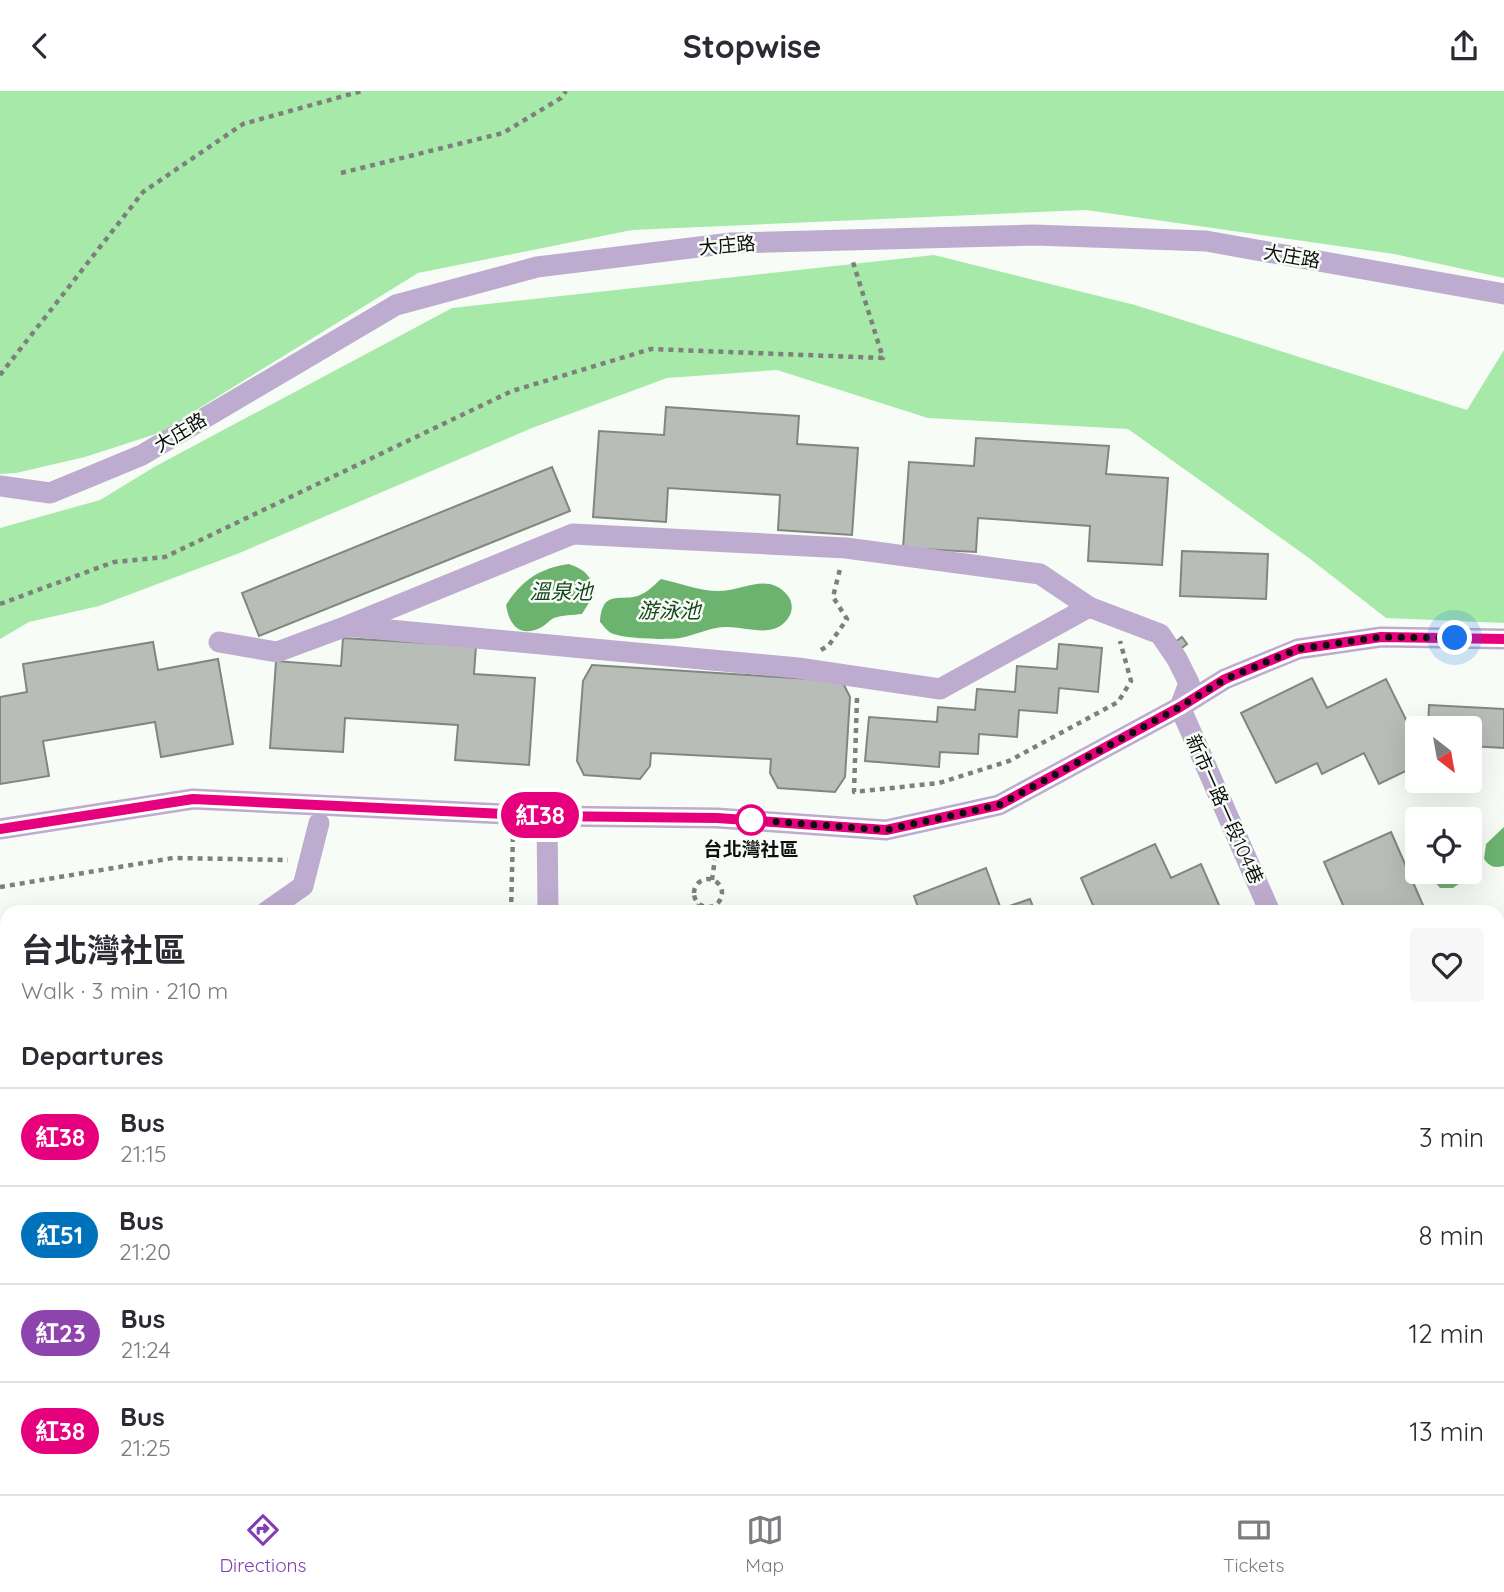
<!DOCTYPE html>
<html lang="en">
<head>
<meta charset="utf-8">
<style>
  body { margin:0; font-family:Quicksand,"Noto Sans TC",sans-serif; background:#f7f7f7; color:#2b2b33; height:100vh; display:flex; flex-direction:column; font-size:26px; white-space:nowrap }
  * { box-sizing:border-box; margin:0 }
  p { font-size:23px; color:#7c7c81 }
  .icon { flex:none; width:38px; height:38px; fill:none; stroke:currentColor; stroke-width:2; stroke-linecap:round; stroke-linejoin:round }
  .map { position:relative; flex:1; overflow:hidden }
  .drawer { position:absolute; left:0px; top:814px; width:1505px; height:590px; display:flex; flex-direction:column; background:#fff; border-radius:21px 21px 0 0; box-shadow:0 7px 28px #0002 }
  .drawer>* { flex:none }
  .badge { padding:0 14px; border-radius:23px; font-size:24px; line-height:46px }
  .needle { width:46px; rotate:149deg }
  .controls { position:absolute; left:1405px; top:625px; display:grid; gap:14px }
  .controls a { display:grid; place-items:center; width:77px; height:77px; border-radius:7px; background:#fff; box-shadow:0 7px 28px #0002; font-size:35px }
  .you { position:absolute; width:35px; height:35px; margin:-18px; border:5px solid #fff; border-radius:50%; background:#1a73e8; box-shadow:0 0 0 10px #1a73e833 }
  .map>.badge { position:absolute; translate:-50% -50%; box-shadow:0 0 0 4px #fff }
  h2 { padding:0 21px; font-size:26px; line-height:63px }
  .round { display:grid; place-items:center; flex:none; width:74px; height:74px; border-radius:7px; background:#f7f7f7 }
  .head { display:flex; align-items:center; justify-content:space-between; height:119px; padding:0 21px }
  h1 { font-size:33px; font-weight:700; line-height:52px }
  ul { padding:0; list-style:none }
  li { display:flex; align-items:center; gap:21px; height:98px; padding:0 21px; border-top:2px solid #e1e1e2 }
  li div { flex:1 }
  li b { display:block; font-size:26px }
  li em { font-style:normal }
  li .badge { min-width:77px; font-weight:700; text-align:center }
  header { display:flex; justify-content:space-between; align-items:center; height:91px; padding:0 21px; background:#fff; font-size:32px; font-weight:700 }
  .tabs { display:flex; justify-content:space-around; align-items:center; height:98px; border-top:2px solid #e1e1e2; background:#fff; font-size:19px; color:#7c7c81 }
  .tabs a { display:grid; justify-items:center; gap:4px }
  .tabs .selected { color:#813db1 }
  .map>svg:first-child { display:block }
  .green { fill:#a7e9a8 }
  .water { fill:#6db370 }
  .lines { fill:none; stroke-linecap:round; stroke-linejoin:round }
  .river { stroke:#6db370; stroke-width:42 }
  .building { fill:#b8bdb8; stroke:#818681; stroke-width:2 }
  .path { stroke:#7d807c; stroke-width:4.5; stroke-dasharray:5 5; stroke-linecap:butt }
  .street { stroke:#beacd0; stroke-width:21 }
  .line-casing { stroke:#fff; stroke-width:16 }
  .line { stroke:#e6007e; stroke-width:10 }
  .walk { stroke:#0d0e0d; stroke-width:7; stroke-dasharray:0 12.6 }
  .stop-dot { fill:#fff; stroke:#e6007e; stroke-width:3.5 }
  .labels { text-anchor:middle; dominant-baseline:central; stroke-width:5; stroke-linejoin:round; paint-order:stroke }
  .street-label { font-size:19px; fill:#0d0e0d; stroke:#f7fdf6 }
  .stop-label { font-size:19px; font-weight:bold; fill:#0d0e0d; stroke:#f7fdf6 }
  .water-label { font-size:21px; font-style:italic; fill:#134519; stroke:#f7fdf6 }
</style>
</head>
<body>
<header><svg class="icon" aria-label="back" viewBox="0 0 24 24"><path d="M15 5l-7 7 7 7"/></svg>Stopwise<svg class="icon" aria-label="share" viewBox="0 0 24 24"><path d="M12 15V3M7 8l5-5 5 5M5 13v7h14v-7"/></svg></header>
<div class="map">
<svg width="1504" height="1403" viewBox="0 0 1504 1403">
  <rect width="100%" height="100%" fill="#f7fdf6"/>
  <path class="green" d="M0 0H1504V187L1394 163 1086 119 632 139 418 182 159 342 85 366 16 382 0 383Z
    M934 164 1135 214 1467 319 1504 259V532L1386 527 1309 467 1128 338 928 327 777 279 667 287 532 337 237 463 99 515 29 531 0 548V437L100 409 156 375 452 217Z"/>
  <path class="water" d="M569 473C586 479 591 485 595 502L582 523C573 524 562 524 554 527 548 530 545 535 540 537 519 547 509 533 506 514 522 489 540 477 569 473Z
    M661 488C679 492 700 500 718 500 743 500 769 480 788 505 792 510 793 518 790 524 777 549 748 536 727 536 710 536 696 544 680 547 666 549 624 548 611 542 607 540 603 534 600 531 602 495 624 513 642 503 649 500 655 493 661 488Z
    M1504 736V775C1494 777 1490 776 1484 768L1486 753Z
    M1426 781H1462L1463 790 1453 797H1440Z"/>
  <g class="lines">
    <path class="river" d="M0 1198 7 1197
      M306 1403V1396"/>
  </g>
  <path class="building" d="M666 316 799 325 797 353 858 357 852 444 778 439 780 404 668 397 666 431 593 426 599 340 664 344Z
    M976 347 1109 355 1106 383 1168 387 1162 474 1088 470 1090 435 978 427 976 461 903 457 909 371 974 375Z
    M552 376 570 420 259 545 242 502Z
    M1182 460 1268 463 1266 508 1180 505Z
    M1182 546 1187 553 1179 559 1174 552Z
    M343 547 476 555 474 583 535 587 529 674 455 669 458 634 345 627 343 661 270 657 276 570 341 575Z
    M153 551 158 579 218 568 233 653 161 666 155 631 43 650 49 685 0 693V606L27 601 23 573Z
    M1059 553 1102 557 1098 601 1059 597 1057 622 1019 619 1017 646 979 643 978 663 940 661 939 676 865 670 869 626 937 631 938 616 975 619 977 598 1015 601 1017 575 1057 578Z
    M592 574 842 590 850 606 845 686 835 701 778 697 770 682 771 668 651 662 650 675 640 688 584 684 577 670 583 590Z
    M1312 587 1327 617 1386 588 1418 653V674L1379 693 1364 662 1322 683 1317 672 1276 692 1241 622Z
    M1429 614 1504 618V657L1470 655V637H1428Z
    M1391 741 1426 821H1346L1324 771Z
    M1155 753 1171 787 1201 773 1222 821H1096L1081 787Z
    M986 777 1001 818 1030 808 1035 821H920L914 805Z
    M1504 867V912L1498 898V870Z
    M0 1043 6 1094 0 1095Z
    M1504 1081V1141L1498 1143V1084Z
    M1504 1217V1280L1498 1265V1219Z
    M1255 1396H1341L1344 1403H1258Z
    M1371 1396H1491L1494 1403H1374Z"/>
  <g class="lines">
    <path class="path" d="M341 82 503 42 561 7 566 0
      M0 284 143 101 243 33 362 0
      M0 513 114 471 165 466 512 300 651 258 883 267 852 168
      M821 559 829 554 847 528 833 506 840 478
      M857 607 854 701 939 692 1009 670 1118 611 1131 590 1120 550
      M694 802a14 14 0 1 1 28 0a14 14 0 1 1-28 0Z
      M712 789 717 752
      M0 796 173 767 288 769
      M511 821 513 742
      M690 821 699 814
      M0 1143 7 1142
      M0 1250 7 1249
      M261 1403V1396
      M358 1403V1396
      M538 1403 553 1396
      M984 1403H986"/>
    <path class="street" d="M0 395 50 402 89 386 142 364 396 214 537 176 731 152 1034 144 1206 150 1504 203
      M1089 516 1040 483 846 457 573 443 347 535 798 577 940 598 1089 516 1160 543 1177 568 1189 592 1180 616 1270 821
      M219 551 277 561 347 535
      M547 725 548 821
      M0 738 193 708 547 725 717 727 886 739 999 714 1180 616 1225 588 1298 558 1381 546 1504 548
      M266 821 303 795 319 732
      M0 997 7 996
      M1498 1022 1504 1020
      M1498 1186 1504 1184
      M1498 1358 1504 1371
      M598 1403 614 1396"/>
  </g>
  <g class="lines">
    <defs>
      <path id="line" d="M0 738 193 708 547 725 717 727 886 739 999 714 1180 616 1225 588 1298 558 1381 546 1504 548"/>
    </defs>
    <use href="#line" class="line-casing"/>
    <use href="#line" class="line"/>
    <path class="walk" d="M751 729 886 739 999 714 1180 616 1225 588 1298 558 1381 546 1455 547"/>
  </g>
  <circle class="stop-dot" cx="751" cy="729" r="14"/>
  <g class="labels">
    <g class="street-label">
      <text transform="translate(727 154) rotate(-5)">大庄路</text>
      <text transform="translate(1292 165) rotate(10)">大庄路</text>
      <text transform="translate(180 341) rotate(-31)">大庄路</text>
      <text transform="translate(1225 718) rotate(66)">新市一路一段104巷</text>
    </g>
    <g class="stop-label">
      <text x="751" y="758">台北灣社區</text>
    </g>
    <g class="water-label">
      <text x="561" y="500">溫泉池</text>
      <text x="669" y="519">游泳池</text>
    </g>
  </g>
</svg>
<div class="controls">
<a><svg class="needle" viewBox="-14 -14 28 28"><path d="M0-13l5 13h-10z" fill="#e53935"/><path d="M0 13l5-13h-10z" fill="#7c7c81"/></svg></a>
<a><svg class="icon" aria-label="locate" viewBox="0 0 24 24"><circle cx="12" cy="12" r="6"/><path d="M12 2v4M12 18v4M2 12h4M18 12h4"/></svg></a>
</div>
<div class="you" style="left:1455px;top:547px"></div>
<b class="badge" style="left:540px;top:724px;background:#e6007e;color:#fff">紅38</b>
<section class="drawer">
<div class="head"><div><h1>台北灣社區</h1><p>Walk · 3 min · 210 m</p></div><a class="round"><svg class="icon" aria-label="heart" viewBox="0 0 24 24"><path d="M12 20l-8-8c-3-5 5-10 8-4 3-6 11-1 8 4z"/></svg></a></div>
<h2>Departures</h2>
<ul>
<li><span class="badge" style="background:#e6007e;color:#fff">紅38</span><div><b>Bus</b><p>21:15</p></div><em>3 min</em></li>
<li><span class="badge" style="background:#0072bc;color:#fff">紅51</span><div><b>Bus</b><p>21:20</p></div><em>8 min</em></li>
<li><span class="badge" style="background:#8e44ad;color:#fff">紅23</span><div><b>Bus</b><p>21:24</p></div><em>12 min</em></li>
<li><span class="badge" style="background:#e6007e;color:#fff">紅38</span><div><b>Bus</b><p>21:25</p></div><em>13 min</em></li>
</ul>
</section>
</div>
<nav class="tabs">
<a class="selected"><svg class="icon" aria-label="directions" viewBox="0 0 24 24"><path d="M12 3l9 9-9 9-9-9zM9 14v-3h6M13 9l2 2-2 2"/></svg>Directions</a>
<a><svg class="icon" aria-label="map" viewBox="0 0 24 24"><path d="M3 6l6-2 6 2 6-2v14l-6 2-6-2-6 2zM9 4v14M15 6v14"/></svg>Map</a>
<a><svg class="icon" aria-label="tickets" viewBox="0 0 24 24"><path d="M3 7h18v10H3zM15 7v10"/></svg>Tickets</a>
</nav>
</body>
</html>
